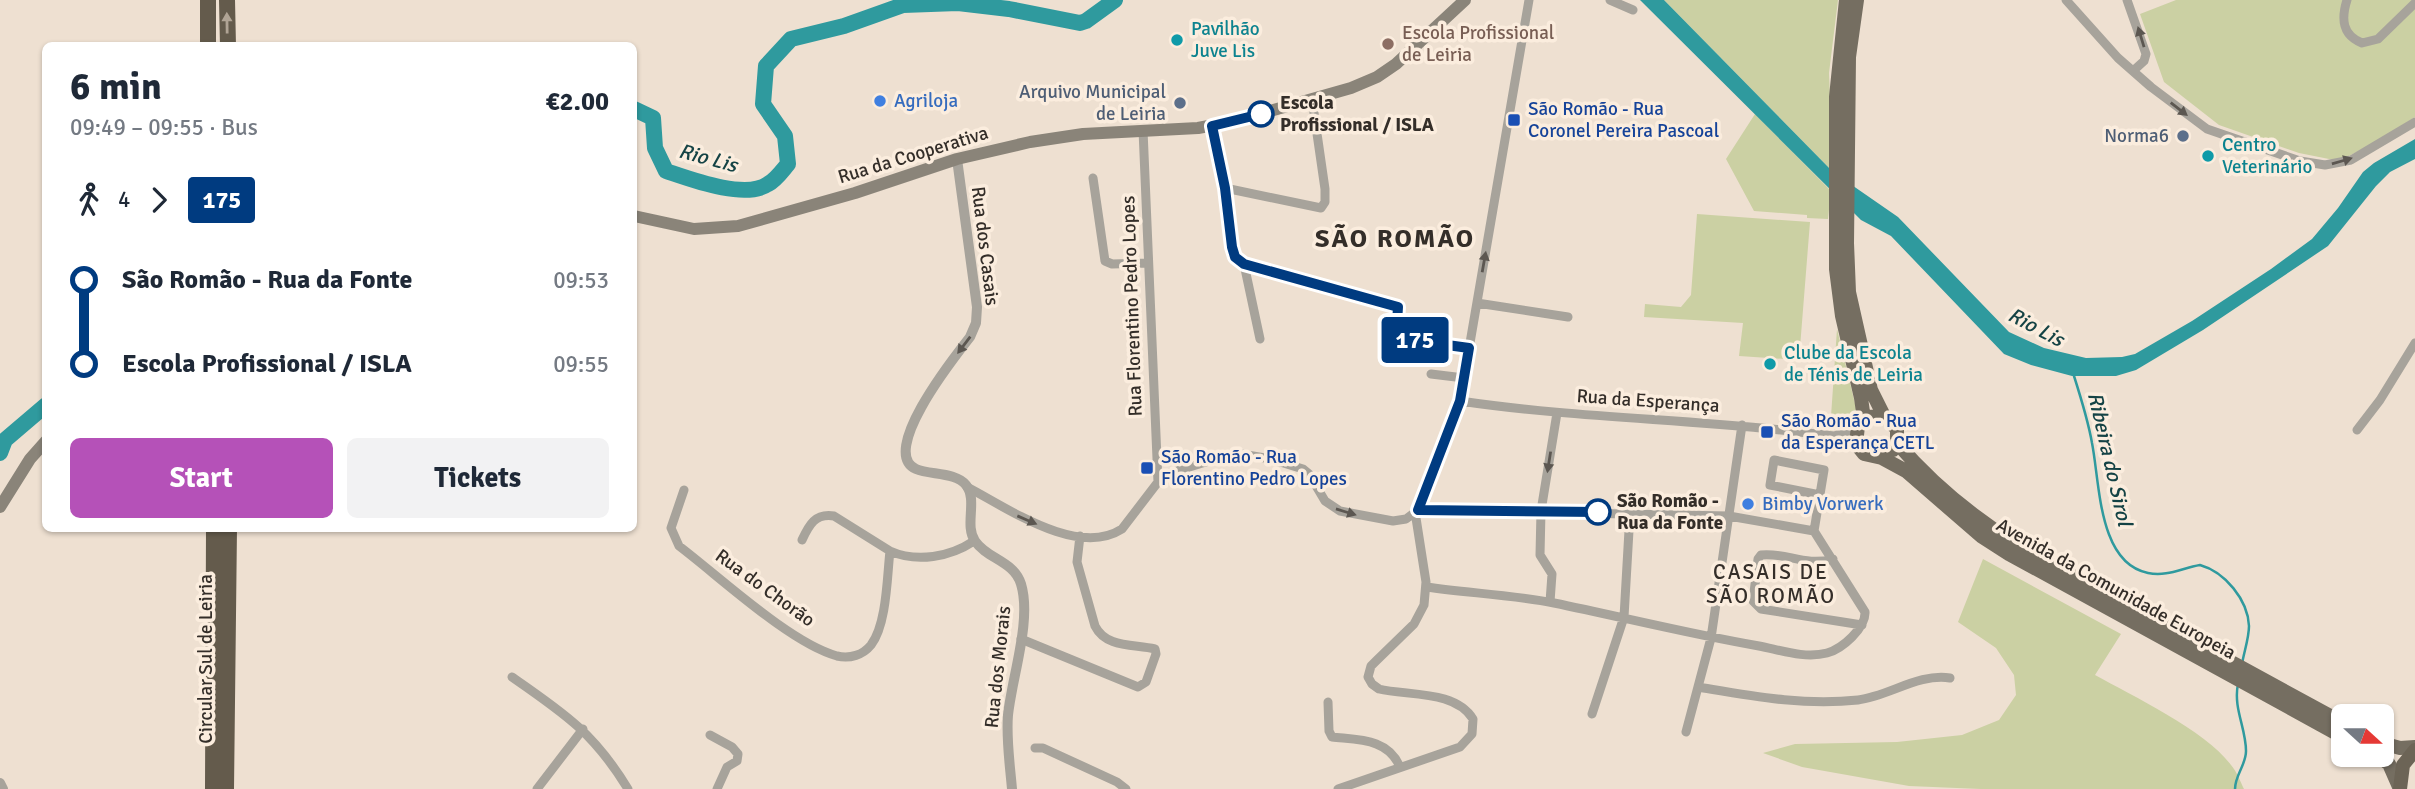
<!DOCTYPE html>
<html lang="en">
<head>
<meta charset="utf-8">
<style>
  body { margin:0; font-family:Signika,sans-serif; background:#f2f2f3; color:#1f2937; height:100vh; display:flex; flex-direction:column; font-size:26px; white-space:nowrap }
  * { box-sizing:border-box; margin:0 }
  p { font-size:23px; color:#747a83 }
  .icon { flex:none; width:38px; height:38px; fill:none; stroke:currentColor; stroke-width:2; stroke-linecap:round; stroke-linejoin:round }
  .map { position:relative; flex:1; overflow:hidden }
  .side { position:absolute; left:42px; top:42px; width:595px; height:490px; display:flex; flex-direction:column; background:#fff; border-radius:10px; box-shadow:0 2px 5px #0004 }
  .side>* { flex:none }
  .badge { padding:0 14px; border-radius:5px; font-size:24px; line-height:46px }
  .needle { width:46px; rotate:111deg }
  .controls { position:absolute; left:2331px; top:704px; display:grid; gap:14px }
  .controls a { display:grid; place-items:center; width:63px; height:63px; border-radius:10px; background:#fff; box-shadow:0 2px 5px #0004; font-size:35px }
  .map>.badge { position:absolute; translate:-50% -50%; box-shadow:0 0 0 4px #fff }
  .legs { display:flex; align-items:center; gap:10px; height:77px; padding:0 28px; font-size:23px }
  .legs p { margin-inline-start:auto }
  .summary { display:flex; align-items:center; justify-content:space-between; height:119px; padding:0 28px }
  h1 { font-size:38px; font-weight:700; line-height:52px }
  .cta { display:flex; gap:14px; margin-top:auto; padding:14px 28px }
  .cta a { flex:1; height:80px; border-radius:10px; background:#b551b8; color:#fff; font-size:28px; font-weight:700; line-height:80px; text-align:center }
  .cta a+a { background:#f2f2f3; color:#1f2937 }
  ul { padding:0 28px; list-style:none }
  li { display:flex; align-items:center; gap:24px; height:84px; font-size:26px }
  li i { display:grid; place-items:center; width:10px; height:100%; margin:0 9px; background:currentColor }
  li i::after { content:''; width:18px; height:18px; margin:-9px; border:5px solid; border-radius:50%; background:#fff }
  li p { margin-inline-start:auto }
  li:first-child i { background:linear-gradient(#0000 50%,currentColor 0) }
  li:last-child i { background:linear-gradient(currentColor 50%,#0000 0) }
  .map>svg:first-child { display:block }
  .green { fill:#cbd0a3 }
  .water { fill:#2f9a9e }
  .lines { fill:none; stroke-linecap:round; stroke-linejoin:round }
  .stream { stroke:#2f9a9e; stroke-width:2.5 }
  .river { stroke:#2f9a9e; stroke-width:16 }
  .minor { stroke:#a7a39b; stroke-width:9 }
  .tertiary { stroke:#a7a39b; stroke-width:10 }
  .secondary { stroke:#8a8479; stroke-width:12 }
  .primary { stroke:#756e61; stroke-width:14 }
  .trunk { stroke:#6c6456; stroke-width:14 }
  .motorway { stroke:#645b4c; stroke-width:16 }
  .oneway { fill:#b0a495 }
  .oneway2 { fill:#5c5751 }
  .line-1-casing { stroke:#fff; stroke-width:16 }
  .line-1 { stroke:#003b80; stroke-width:10 }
  .culture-dot { fill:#0f9aa8; stroke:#fbedde; stroke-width:2.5 }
  .education-dot { fill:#8d6e63; stroke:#fbedde; stroke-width:2.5 }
  .shop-dot { fill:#3f7fe0; stroke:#fbedde; stroke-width:2.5 }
  .service-dot { fill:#5c6f8a; stroke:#fbedde; stroke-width:2.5 }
  .stop-1-dot { fill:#fff; stroke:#003b80; stroke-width:3.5 }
  .transit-dot { fill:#1a4fb4; stroke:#fbedde; stroke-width:2.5 }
  .labels { text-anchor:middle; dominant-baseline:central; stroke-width:7; stroke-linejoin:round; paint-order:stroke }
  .culture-label { font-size:19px; fill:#0d838f; stroke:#fbedde; text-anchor:start }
  .education-label { font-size:19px; fill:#785e54; stroke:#fbedde; text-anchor:start }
  .service-label { font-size:19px; fill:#4e5e75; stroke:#fbedde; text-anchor:end }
  .shop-label { font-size:19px; fill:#366cbe; stroke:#fbedde; text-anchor:start }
  .stop-label { font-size:19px; font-weight:bold; fill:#342e29; stroke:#fbedde; text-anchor:start }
  .transit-label { font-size:19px; fill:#164399; stroke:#fbedde; text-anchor:start }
  .street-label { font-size:19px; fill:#342e29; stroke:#fbedde }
  .water-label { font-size:21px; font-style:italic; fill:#154345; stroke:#fbedde }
  .neighbourhood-label { font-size:21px; letter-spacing:2px; fill:#342e29; stroke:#fbedde }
  .district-label { font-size:26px; font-weight:bold; letter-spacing:2px; fill:#342e29; stroke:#fbedde }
</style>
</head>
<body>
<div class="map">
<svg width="2415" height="789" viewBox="0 0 2415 789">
  <rect width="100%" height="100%" fill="#eee0d1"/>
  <path class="green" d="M1664 0H1838L1829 73 1833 172Z
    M2176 0H2415V117L2383 138 2345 158 2334 160 2299 153 2219 125 2164 82 2140 14Z
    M1755 114 1831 191 1828 219 1807 218V215L1754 211 1726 159Z
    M1697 214 1810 222 1799 360 1739 356 1743 323 1644 317 1645 304 1681 307 1691 295Z
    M1837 329 1856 408C1853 423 1844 427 1830 431Z
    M1983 559 2121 634 2095 675C2133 696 2206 731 2231 765 2237 772 2240 781 2244 789H1981L1909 786 1802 767 1763 753 1795 744 1897 742 1962 735 1999 720 2016 695 2014 675 1996 648 1958 622Z"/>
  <path class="water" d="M1640 0H1664L1833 172 1898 217 2009 332 2044 348 2086 358 2122 357 2135 354 2192 321 2271 269 2312 239 2338 208 2363 172 2374 163 2415 139V159L2390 172 2376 186 2328 246 2203 330 2136 370 2116 376H2072L2031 365 2004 354 1891 236 1861 220Z"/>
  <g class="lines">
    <path class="stream" d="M2074 376C2081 398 2088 420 2092 443 2100 483 2098 563 2148 573 2167 577 2182 568 2200 565 2225 572 2248 600 2249 626 2249 638 2244 652 2242 664
      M2235 789C2235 775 2246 765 2246 751 2246 728 2233 708 2238 684"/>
    <path class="river" d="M634 109 653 118 655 148 666 171C690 179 745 200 768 184 776 180 782 171 788 164L785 136 763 104 766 66 791 39 844 26 903 5 958 3 1009 9 1080 23 1086 21 1115 0
      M0 453 5 440 46 405"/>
    <path class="minor" d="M1610 0 1633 10
      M2066 0 2118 58 2151 87 2207 129 2300 161 2325 165 2351 160 2415 122
      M2127 0 2146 54 2144 61 2133 71
      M2347 0C2341 19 2342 35 2362 43L2378 39 2415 3
      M1212 126 1225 188 1321 208 1325 202V189L1312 99
      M1143 130 1158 482
      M1093 178 1105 261 1112 264 1148 263
      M1225 188C1227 210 1226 251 1244 264L1398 307 1396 338 1469 348
      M1244 264 1260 339
      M1477 303 1568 317
      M1431 374 1464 378
      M1460 401C1581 419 1704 419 1825 435L1834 436 1857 429
      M2357 430 2380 400 2415 343
      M967 487C1006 507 1077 558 1122 529L1158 482 1170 473 1235 453 1271 459 1303 469 1309 474 1325 501 1340 511 1393 521 1406 519 1418 510 1729 516 1814 531
      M684 490 671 528 679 546C720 577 790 643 837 656 850 659 863 655 871 645 887 624 887 576 890 551 917 563 950 557 974 541
      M802 540C809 525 815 513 834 516L890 551
      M1833 559C1805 567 1786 552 1761 555L1758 559 1753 601 1761 609 1862 625
      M1426 587C1469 593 1512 595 1554 603 1622 617 1690 634 1759 646 1780 650 1805 659 1827 653 1842 649 1866 628 1865 612L1814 531 1824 470 1774 460 1770 485 1820 495
      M1550 602 1552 574 1540 555 1541 511 1557 413
      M1021 639 1138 687 1146 682 1156 654 1155 649C1133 644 1106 648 1095 626L1077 562 1080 536
      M512 677C564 713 594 733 628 789
      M1698 687C1752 696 1803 706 1858 700 1889 696 1919 673 1950 678
      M1328 702 1329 731 1332 737C1358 740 1388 738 1400 767
      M1592 714 1624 617 1630 513
      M1686 732 1711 638 1742 425
      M710 735 732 747 738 754 737 761 727 767 717 789
      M1035 748H1043L1117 782 1126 789
      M537 789 583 729
      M1338 789 1460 747 1472 734 1473 719C1455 690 1408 696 1379 689L1372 684 1368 677 1371 666 1376 661 1414 624 1424 605 1426 582 1416 518 1460 401 1529 0"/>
    <path class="tertiary" d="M957 159 977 307 976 323 970 337C956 355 878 452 916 469 930 475 956 472 966 485 978 500 964 525 975 541 987 559 1014 561 1021 584 1032 620 1012 677 1008 715 1006 739 1010 765 1012 789
      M0 783 3 789"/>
    <path class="secondary" d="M634 216 694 229 738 226 855 193 957 159 1030 142 1083 134 1198 128 1235 121 1351 88 1377 77 1396 64 1465 0
      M0 507 30 459 46 441"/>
    <path class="primary" d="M1846 0 1836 97V269L1842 316 1861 398 1863 412 1860 423
      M1857 0 1849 57 1847 243 1849 292 1871 390 1884 416 1890 420 1897 430V443L1893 450
      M1884 416 1868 417 1858 426 1856 444 1864 454 1882 458 1906 471 1981 536 2009 554 2343 737
      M1897 443C1932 484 1974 518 2019 546L2343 723
      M2382 743 2400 748 2415 747
      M2376 754 2389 764 2400 789"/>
    <path class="trunk" d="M2400 789 2403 765 2415 750"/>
    <path class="motorway" d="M208 0V46
      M227 0 228 46
      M213 789 214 528
      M226 789 229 528"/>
  </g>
  <defs><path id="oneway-solid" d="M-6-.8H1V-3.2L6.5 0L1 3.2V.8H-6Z" transform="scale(1.75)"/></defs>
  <use class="oneway" href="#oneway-solid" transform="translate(227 23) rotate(-91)"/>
  <g class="oneway2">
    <use href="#oneway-solid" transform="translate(2141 37) rotate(-107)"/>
    <use href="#oneway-solid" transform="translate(2179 109) rotate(38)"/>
    <use href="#oneway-solid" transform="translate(2342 161) rotate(-16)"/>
    <use href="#oneway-solid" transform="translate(1484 262) rotate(-80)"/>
    <use href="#oneway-solid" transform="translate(964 345) rotate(127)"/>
    <use href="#oneway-solid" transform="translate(1549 462) rotate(99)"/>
    <use href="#oneway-solid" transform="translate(1346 512) rotate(17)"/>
    <use href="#oneway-solid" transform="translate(1027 520) rotate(23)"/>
  </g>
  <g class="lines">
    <defs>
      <path id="line-1" d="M1261 114 1212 126 1225 188 1232 247 1235 257 1244 264 1398 307 1396 338 1469 348 1460 401 1418 510 1598 512"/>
    </defs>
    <use href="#line-1" class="line-1-casing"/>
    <use href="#line-1" class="line-1"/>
  </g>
  <g class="culture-dot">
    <circle cx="1177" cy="40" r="7"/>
    <circle cx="2208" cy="156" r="7"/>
    <circle cx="1770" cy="364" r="7"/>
  </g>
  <circle class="education-dot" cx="1388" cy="44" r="7"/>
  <g class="shop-dot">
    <circle cx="880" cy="101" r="7"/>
    <circle cx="1748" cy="504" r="7"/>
  </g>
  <g class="service-dot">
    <circle cx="1180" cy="103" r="7"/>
    <circle cx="2183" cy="136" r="7"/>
  </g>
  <g class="stop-1-dot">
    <circle cx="1261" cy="114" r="12"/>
    <circle cx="1598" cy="512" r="12"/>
  </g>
  <g class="transit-dot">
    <rect x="1507" y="113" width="14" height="14" rx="3.5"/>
    <rect x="1760" y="425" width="14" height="14" rx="3.5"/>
    <rect x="1140" y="461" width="14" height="14" rx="3.5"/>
  </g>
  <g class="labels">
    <g class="culture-label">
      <text x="1191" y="29">Pavilhão<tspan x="1191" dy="22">Juve Lis</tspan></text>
      <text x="2222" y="145">Centro<tspan x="2222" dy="22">Veterinário</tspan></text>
      <text x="1784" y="353">Clube da Escola<tspan x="1784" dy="22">de Ténis de Leiria</tspan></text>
    </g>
    <g class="education-label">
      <text x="1402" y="33">Escola Profissional<tspan x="1402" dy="22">de Leiria</tspan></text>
    </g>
    <g class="service-label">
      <text x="1166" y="92">Arquivo Municipal<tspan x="1166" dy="22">de Leiria</tspan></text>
      <text x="2169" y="136">Norma6</text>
    </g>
    <g class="shop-label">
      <text x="894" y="101">Agriloja</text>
      <text x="1762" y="504">Bimby Vorwerk</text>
    </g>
    <g class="stop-label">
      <text x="1280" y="103">Escola<tspan x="1280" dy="22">Profissional / ISLA</tspan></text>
      <text x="1617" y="501">São Romão -<tspan x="1617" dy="22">Rua da Fonte</tspan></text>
    </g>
    <g class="transit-label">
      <text x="1528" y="109">São Romão - Rua<tspan x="1528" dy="22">Coronel Pereira Pascoal</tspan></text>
      <text x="1781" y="421">São Romão - Rua<tspan x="1781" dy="22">da Esperança CETL</tspan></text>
      <text x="1161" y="457">São Romão - Rua<tspan x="1161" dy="22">Florentino Pedro Lopes</tspan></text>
    </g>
    <g class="street-label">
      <text transform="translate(913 155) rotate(-17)">Rua da Cooperativa</text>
      <text transform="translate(985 246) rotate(83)">Rua dos Casais</text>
      <text transform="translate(1132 306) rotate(-92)">Rua Florentino Pedro Lopes</text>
      <text transform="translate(1648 401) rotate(4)">Rua da Esperança</text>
      <text transform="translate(765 588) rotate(36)">Rua do Chorão</text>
      <text transform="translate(2116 589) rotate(29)">Avenida da Comunidade Europeia</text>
      <text transform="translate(206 659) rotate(-90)">Circular Sul de Leiria</text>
      <text transform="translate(998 667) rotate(-84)">Rua dos Morais</text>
    </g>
    <g class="water-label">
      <text transform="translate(708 158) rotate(15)">Rio Lis</text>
      <text transform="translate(2036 327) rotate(28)">Rio Lis</text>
      <text transform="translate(2110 459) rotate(77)">Ribeira do Sirol</text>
    </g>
    <g class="neighbourhood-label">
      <text x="1771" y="572">CASAIS DE<tspan x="1771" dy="24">SÃO ROMÃO</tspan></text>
    </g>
    <g class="district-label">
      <text x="1395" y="239">SÃO ROMÃO</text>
    </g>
  </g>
</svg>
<div class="controls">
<a><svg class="needle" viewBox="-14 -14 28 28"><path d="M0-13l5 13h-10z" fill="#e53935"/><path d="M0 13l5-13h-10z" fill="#747a83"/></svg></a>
</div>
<b class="badge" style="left:1415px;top:340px;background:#003b80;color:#fff">175</b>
<section class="side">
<div class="summary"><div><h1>6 min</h1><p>09:49 – 09:55 · Bus</p></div><b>€2.00</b></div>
<div class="legs"><svg class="icon" aria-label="walk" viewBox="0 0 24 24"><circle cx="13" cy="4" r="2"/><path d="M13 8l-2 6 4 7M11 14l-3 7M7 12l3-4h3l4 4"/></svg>4<svg class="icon" aria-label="forward" viewBox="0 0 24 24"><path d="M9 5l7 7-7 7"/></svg><b class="badge" style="background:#003b80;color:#fff">175</b></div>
<ul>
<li><i style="color:#003b80"></i><b>São Romão - Rua da Fonte</b><p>09:53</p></li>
<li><i style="color:#003b80"></i><b>Escola Profissional / ISLA</b><p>09:55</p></li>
</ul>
<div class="cta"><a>Start</a><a>Tickets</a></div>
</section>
</div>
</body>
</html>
